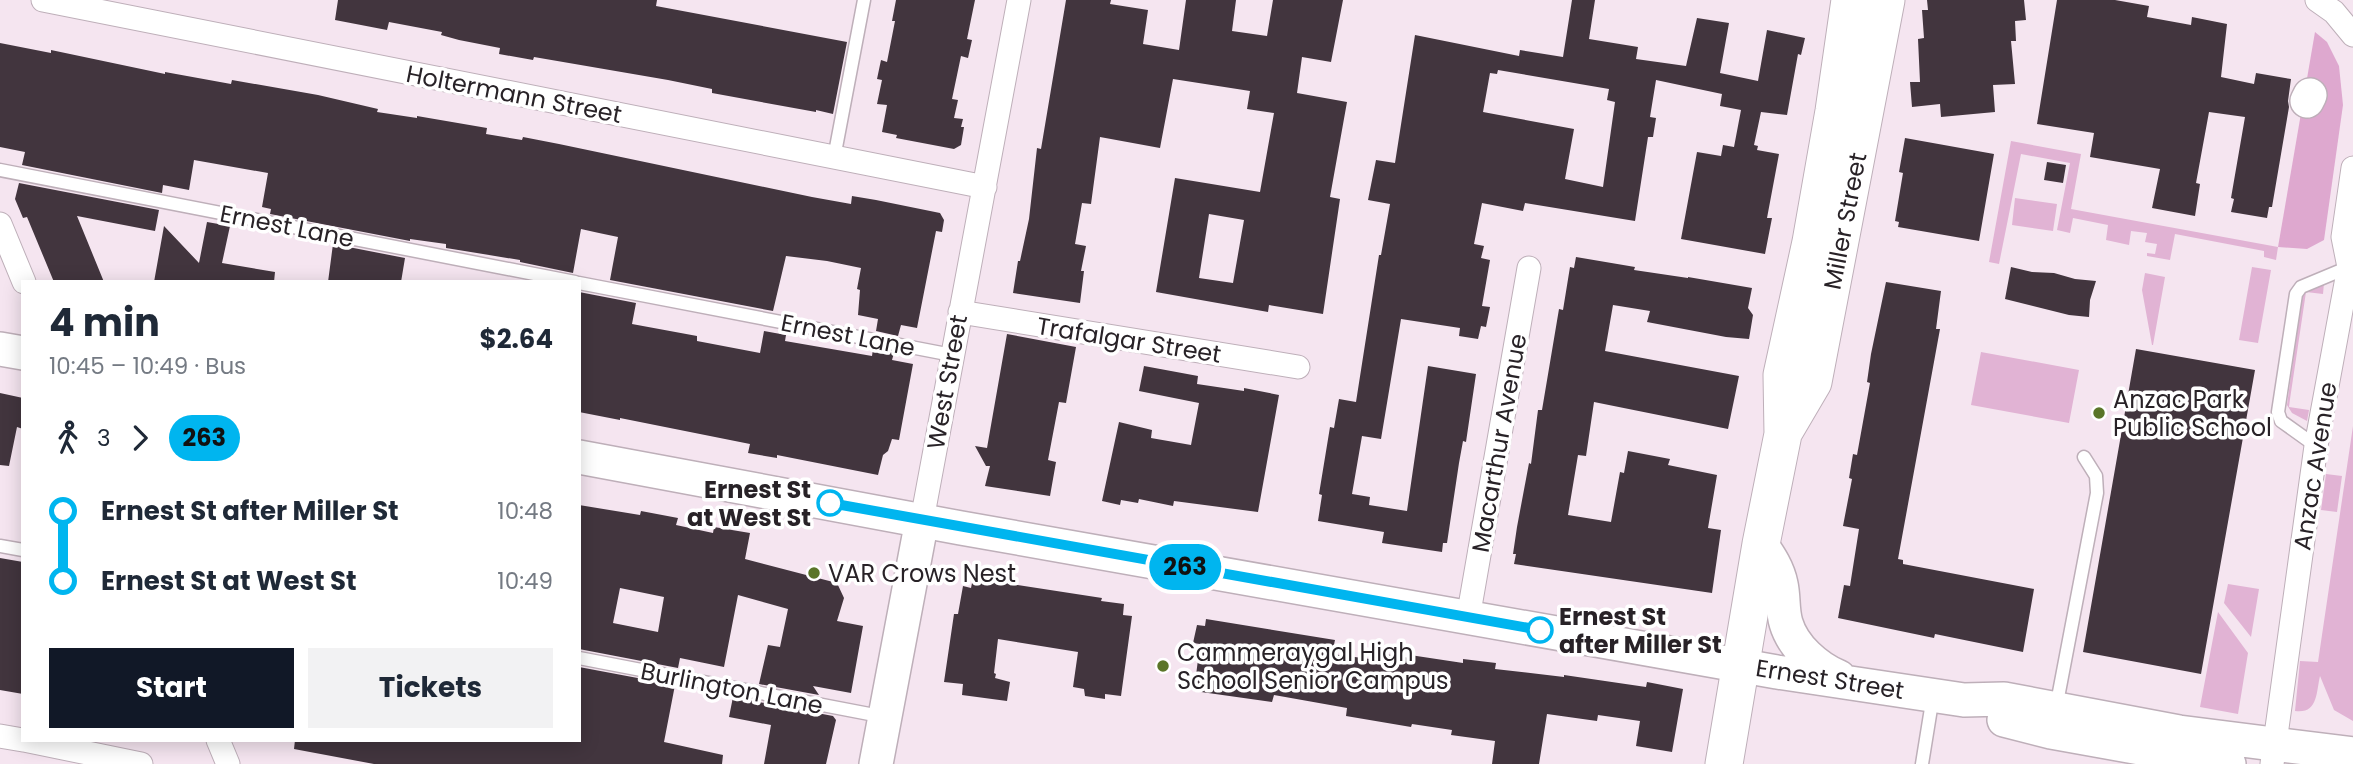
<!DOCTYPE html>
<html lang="en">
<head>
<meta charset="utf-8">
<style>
  body { margin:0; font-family:Poppins,sans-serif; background:#f2f2f3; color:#1f2937; height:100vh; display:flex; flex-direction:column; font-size:26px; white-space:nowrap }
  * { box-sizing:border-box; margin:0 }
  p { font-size:23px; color:#747a83 }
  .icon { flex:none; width:38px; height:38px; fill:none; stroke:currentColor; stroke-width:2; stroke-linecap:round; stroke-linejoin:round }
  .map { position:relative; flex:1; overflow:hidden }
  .details { position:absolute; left:21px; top:280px; width:560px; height:462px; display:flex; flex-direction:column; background:#fff; border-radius:0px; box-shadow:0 4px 18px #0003 }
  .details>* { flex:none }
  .badge { padding:0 14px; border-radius:23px; font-size:24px; line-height:46px }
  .map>.badge { position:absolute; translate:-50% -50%; box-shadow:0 0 0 4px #fff }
  .legs { display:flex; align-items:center; gap:10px; height:77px; padding:0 28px; font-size:23px }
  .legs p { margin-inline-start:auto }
  .head { display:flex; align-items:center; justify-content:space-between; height:119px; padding:0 28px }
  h1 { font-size:38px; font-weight:700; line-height:52px }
  .button { display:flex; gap:14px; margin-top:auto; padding:14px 28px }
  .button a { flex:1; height:80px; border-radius:0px; background:#111827; color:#fff; font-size:28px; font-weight:700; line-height:80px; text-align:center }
  .button a+a { background:#f2f2f3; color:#1f2937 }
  ul { padding:0 28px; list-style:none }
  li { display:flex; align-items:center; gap:24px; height:70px; font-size:26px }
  li i { display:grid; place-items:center; width:10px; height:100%; margin:0 9px; background:currentColor }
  li i::after { content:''; width:18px; height:18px; margin:-9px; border:5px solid; border-radius:50%; background:#fff }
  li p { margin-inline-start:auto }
  li:first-child i { background:linear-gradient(#0000 50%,currentColor 0) }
  li:last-child i { background:linear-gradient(currentColor 50%,#0000 0) }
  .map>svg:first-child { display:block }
  .green { fill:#e1b3d4 }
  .forest { fill:#dea8cf }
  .building { fill:#42353e; fill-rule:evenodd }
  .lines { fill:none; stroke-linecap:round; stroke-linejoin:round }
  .lane-casing { stroke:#beafb9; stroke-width:15 }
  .street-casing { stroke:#beafb9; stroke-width:25 }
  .secondary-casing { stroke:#beafb9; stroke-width:36 }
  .primary-casing { stroke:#beafb9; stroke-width:39 }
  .lane { stroke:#fff; stroke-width:12 }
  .street { stroke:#fff; stroke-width:23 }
  .secondary { stroke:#fff; stroke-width:33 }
  .primary { stroke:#fff; stroke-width:37 }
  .line-1-casing { stroke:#fff; stroke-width:16 }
  .line-1 { stroke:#00b5ef; stroke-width:10 }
  .poi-dot { fill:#5a7528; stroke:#fff; stroke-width:2.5 }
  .stop-1-dot { fill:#fff; stroke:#00b5ef; stroke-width:3.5 }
  .labels { text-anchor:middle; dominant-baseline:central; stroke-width:7; stroke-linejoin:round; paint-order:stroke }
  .street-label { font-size:24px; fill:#282227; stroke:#fff }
  .poi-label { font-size:24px; fill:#282227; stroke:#fff; text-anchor:start }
  .stop-label { font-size:24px; font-weight:bold; fill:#282227; stroke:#fff; text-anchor:end }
</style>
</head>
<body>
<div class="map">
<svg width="2353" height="764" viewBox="0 0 2353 764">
  <rect width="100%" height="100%" fill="#f5e5f0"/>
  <path class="green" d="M2011 141 2081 154 2071 209 2278 247 2276 260 2264 257V251L2175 234 2170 260 2147 256V253L2155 254 2157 244 2145 242 2147 233 2131 231 2129 245 2106 240 2108 225 2073 218 2070 233 2057 230 2070 163 2021 154 1999 264 1989 262Z
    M2015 198 2057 204 2053 231 2012 225Z
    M2252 267 2271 270 2258 343 2239 340Z
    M2145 273 2165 277 2153 345H2152L2142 290Z
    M2324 283 2323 294 2306 292 2290 399 2289 407 2309 410 2307 421 2292 413 2287 405 2302 295 2304 292Z
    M1981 352 2079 370 2069 423 1971 405Z
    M2353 426V721L2334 710 2320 676C2316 693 2318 714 2295 711L2300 661 2318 662Z
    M2326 474 2342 476 2337 512 2321 510Z
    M2228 584 2259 589 2251 637 2224 603Z
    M2218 612 2248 653 2238 714 2200 707Z"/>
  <path class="forest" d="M2315 32 2327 42 2339 66 2343 105 2324 240 2307 249 2278 247Z"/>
  <path class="building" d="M338 0H657L656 6 847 42 833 114 816 110V112L712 93V89L668 80 534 57 533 60 499 54 500 48 459 40 441 35 442 32 389 22 387 30 335 20Z
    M896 0H975L967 39 972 40 968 58 961 56 952 99 958 100 954 118 963 119 961 127H964L961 145 954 149 896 138 897 135 882 132 887 105 877 104 882 80 877 79 881 60 887 62 895 21H892Z
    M1066 0H1111L1110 4 1148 10 1143 44 1179 50 1186 0H1236L1232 31 1267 36 1273 0H1343L1331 62 1302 57 1297 93 1347 102 1330 197 1340 199 1323 314 1269 305 1268 312 1156 292 1175 178 1260 192 1274 113 1247 109 1250 91 1173 79 1160 148 1100 137 1091 204 1082 203 1075 244 1086 246 1081 271H1084L1080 303 1013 293 1018 261H1020L1029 219 1037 148 1041 149ZM1209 214 1244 220 1233 283 1199 278Z
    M1572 0H1595L1589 39 1638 47 1636 59 1686 66 1697 18 1729 23 1720 73 1758 81 1767 30 1805 38 1801 55 1798 54 1787 115 1761 112 1754 145 1758 146 1757 150 1779 154 1767 218H1772L1765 254 1681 239 1697 152 1721 156 1723 145 1734 147 1741 110 1720 106 1722 94 1656 80 1650 117 1656 118 1653 137H1648L1635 221 1525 203 1523 211 1482 203 1474 244 1484 246 1481 258 1490 260 1482 306 1490 307 1486 327 1481 326 1478 339 1459 336 1460 328 1401 319 1381 439 1362 436 1352 494 1370 497 1369 505 1407 511 1428 366 1476 374 1466 442 1463 441 1459 463 1447 543H1443L1442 552 1382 543 1384 532 1318 521 1322 495 1319 494 1330 427 1334 428 1339 399 1356 402 1379 255H1381L1390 204 1368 200 1376 160 1395 163 1415 35 1519 56 1520 50 1563 57ZM1498 70 1609 89 1607 100 1615 102 1603 187 1565 179 1574 129 1483 112 1490 73 1497 74Z
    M1927 0H2024L2026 20 2015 21 2016 41H2011L2015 84 1993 85 1995 112 1941 117 1940 104 1912 107 1910 82H1920L1918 39 1924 38 1922 10H1928Z
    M2057 0H2115L2149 6 2147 17 2191 25 2192 17 2227 24 2221 77 2254 84 2256 73 2291 79 2288 101 2289 107 2272 207H2269L2267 218 2231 212 2234 199 2231 198 2245 117 2209 112 2196 183 2200 184 2195 216 2152 208 2160 169 2090 157 2094 133 2037 124Z
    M0 43 51 53V50L165 74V72L231 84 232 80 318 95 378 109 377 112 417 118V116L487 128 486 134 522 140 523 137 559 144 812 197 851 204 852 196 876 200 940 213 944 220 942 232 936 231 917 328 901 325 898 336 876 331 878 319 858 315 860 290 857 289 861 268 827 261 786 256 773 311 610 280 618 237 599 233 581 229 573 273 520 262V260L446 248V244L410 239V241L270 214 271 209 262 207 268 173 194 160 189 190 163 185 162 193 22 165 25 152 0 147Z
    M1905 138 1994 154 1979 241 1898 227 1899 222 1895 221 1903 173 1899 172Z
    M2047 162 2066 165 2063 183 2044 180Z
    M19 183 159 210 155 231 77 216 104 282H54L27 217 23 218 15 199Z
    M207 222 230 226 222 263 275 272 274 282H154L164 226 199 263Z
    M333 244 405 258 401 282H328Z
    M1576 257 1635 267 1634 270 1688 278V277L1752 288 1748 308 1753 315 1749 339 1726 337 1647 322 1650 311 1613 305 1605 351 1739 376 1728 429 1594 402 1586 456 1578 455 1568 515 1611 522 1620 472 1624 473 1628 451 1670 459 1668 465 1717 475 1708 528 1721 530 1712 593 1514 564 1516 554H1513L1517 527 1529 463 1531 464 1538 410H1542L1559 309 1563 310 1570 267 1574 268Z
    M2011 267 2032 272 2054 273 2075 279 2096 281 2090 300 2089 317 2069 315 2005 299Z
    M1886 282 1941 291 1936 329H1940L1898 559 1903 560V564L2034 589 2023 652 1935 634 1934 638 1838 618 1844 585 1850 586 1859 529 1843 526 1852 479 1849 478 1853 454 1857 455 1870 383 1867 382 1871 354Z
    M579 292 636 303 632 324 697 336V341L760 353 764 331 786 335 785 341 872 356 873 349 894 353 892 360 913 364 899 440 892 439 888 451 883 455 878 475 777 455V458L748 453 750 444 620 418V420L579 412Z
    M1007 334 1076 347 1066 403 1059 402 1048 460 1056 462 1050 496 985 486 990 466H986L975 446 987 448Z
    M2136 349 2255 370 2201 674 2083 652Z
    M1144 366 1198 376 1197 384 1244 391V388L1279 395 1258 512 1174 501 1173 506 1139 499 1138 503 1121 500 1120 505 1102 501 1119 422 1152 430 1151 438 1191 445 1199 403 1139 391Z
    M0 393 23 398V429L17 427 9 466 0 465Z
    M579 505 640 515 641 511 678 518 676 525 713 533 714 527 750 533 745 559 837 583 844 598 837 621 863 626 851 693 813 686 819 695 759 684 768 645 780 647 788 609 738 595 724 667 680 658 678 668 579 649ZM620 588 664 597 658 632 613 623Z
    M0 558 23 562V694L0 690Z
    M973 578 1102 598 1101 601 1124 604 1123 615 1132 616 1121 696 1105 694V699L1085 696 1084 689 1073 687 1078 652 998 639 994 673 996 674 995 678 1010 682 1007 701 962 695 963 684 944 682 954 614H958L963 586 971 588Z
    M1206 619 1335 640 1332 654 1370 659 1372 652 1410 658V655L1463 663V659L1496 663 1495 669 1564 677V675L1646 687 1647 682 1683 689 1672 752 1636 746 1640 721 1598 715 1597 721 1547 714 1539 764H1492L1495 741 1451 735 1452 730 1412 724 1411 727 1346 716 1347 708 1274 695 1272 702 1194 691 1200 644 1193 643 1197 625 1205 626Z
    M579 667 675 685 664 742 723 755 722 764H374L294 749 295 740H579Z
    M733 697 833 716 836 720 826 764H764L771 725 729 717Z"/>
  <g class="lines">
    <defs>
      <path id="lane" d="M834 158 864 0
        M0 170 575 282
        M579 283 952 355
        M2316 446 2281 421 2278 412 2296 294 2301 287 2349 267
        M0 546 23 550
        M579 658 885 717
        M2056 708 2097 493 2096 476 2084 457
        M1922 764 1933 696"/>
      <path id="street" d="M43 0 985 187
        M2317 0 2334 12 2353 35
        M0 224 24 282
        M960 312 1298 367
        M922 520 1019 0
        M1468 618 1529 268
        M0 736 23 740
        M24 740 141 764
        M218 740 228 764
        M2272 764 2316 446 2349 267 2343 237 2353 168"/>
      <path id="secondary" d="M2307 101 2310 95
        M0 349 23 353
        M579 457 961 528 1777 672 1964 700 2004 699 2179 732 2353 754
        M1761 544C1770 557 1778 569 1781 584 1784 597 1782 610 1786 623 1793 647 1817 668 1839 677
        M2004 720 2051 732 2229 764
        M876 764 922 520"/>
      <path id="primary" d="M1783 433 1813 382 1886 0
        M1724 764 1761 544 1783 434 1782 375 1811 242 1834 111 1850 0"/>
    </defs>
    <use href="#lane" class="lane-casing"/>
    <use href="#street" class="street-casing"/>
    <use href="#secondary" class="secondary-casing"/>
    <use href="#primary" class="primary-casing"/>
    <use href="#lane" class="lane"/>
    <use href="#street" class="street"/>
    <use href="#secondary" class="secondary"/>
    <use href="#primary" class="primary"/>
  </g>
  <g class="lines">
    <defs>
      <path id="line-1" d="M830 503 1540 630"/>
    </defs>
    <use href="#line-1" class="line-1-casing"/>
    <use href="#line-1" class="line-1"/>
  </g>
  <g class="poi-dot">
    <circle cx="2099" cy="413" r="7"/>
    <circle cx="814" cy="573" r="7"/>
    <circle cx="1163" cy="666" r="7"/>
  </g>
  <g class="stop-1-dot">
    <circle cx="830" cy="503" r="12"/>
    <circle cx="1540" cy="630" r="12"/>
  </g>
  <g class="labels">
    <g class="street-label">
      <text transform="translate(514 94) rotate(11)">Holtermann Street</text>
      <text transform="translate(1845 221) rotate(-79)">Miller Street</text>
      <text transform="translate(287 226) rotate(11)">Ernest Lane</text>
      <text transform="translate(848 335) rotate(11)">Ernest Lane</text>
      <text transform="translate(1129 340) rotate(9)">Trafalgar Street</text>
      <text transform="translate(947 382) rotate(-80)">West Street</text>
      <text transform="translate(1499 443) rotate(-80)">Macarthur Avenue</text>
      <text transform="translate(2315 466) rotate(-81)">Anzac Avenue</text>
      <text transform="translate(1830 679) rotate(9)">Ernest Street</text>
      <text transform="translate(732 688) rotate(11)">Burlington Lane</text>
    </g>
    <g class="poi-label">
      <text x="2113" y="399">Anzac Park<tspan x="2113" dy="28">Public School</tspan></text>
      <text x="828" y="573">VAR Crows Nest</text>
      <text x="1177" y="652">Cammeraygal High<tspan x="1177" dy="28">School Senior Campus</tspan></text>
    </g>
    <g class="stop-label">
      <text x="811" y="489">Ernest St<tspan x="811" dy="28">at West St</tspan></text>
      <text x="1559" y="616" text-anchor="start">Ernest St<tspan x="1559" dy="28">after Miller St</tspan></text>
    </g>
  </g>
</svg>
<b class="badge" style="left:1185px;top:567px;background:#00b5ef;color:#111">263</b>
<section class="details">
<div class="head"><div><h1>4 min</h1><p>10:45 – 10:49 · Bus</p></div><b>$2.64</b></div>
<div class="legs"><svg class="icon" aria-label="walk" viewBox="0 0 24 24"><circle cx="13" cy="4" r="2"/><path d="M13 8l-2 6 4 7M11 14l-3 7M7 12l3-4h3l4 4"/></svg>3<svg class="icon" aria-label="forward" viewBox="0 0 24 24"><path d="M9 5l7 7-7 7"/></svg><b class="badge" style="background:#00b5ef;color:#111">263</b></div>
<ul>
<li><i style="color:#00b5ef"></i><b>Ernest St after Miller St</b><p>10:48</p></li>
<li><i style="color:#00b5ef"></i><b>Ernest St at West St</b><p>10:49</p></li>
</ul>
<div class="button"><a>Start</a><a>Tickets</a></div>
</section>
</div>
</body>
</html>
